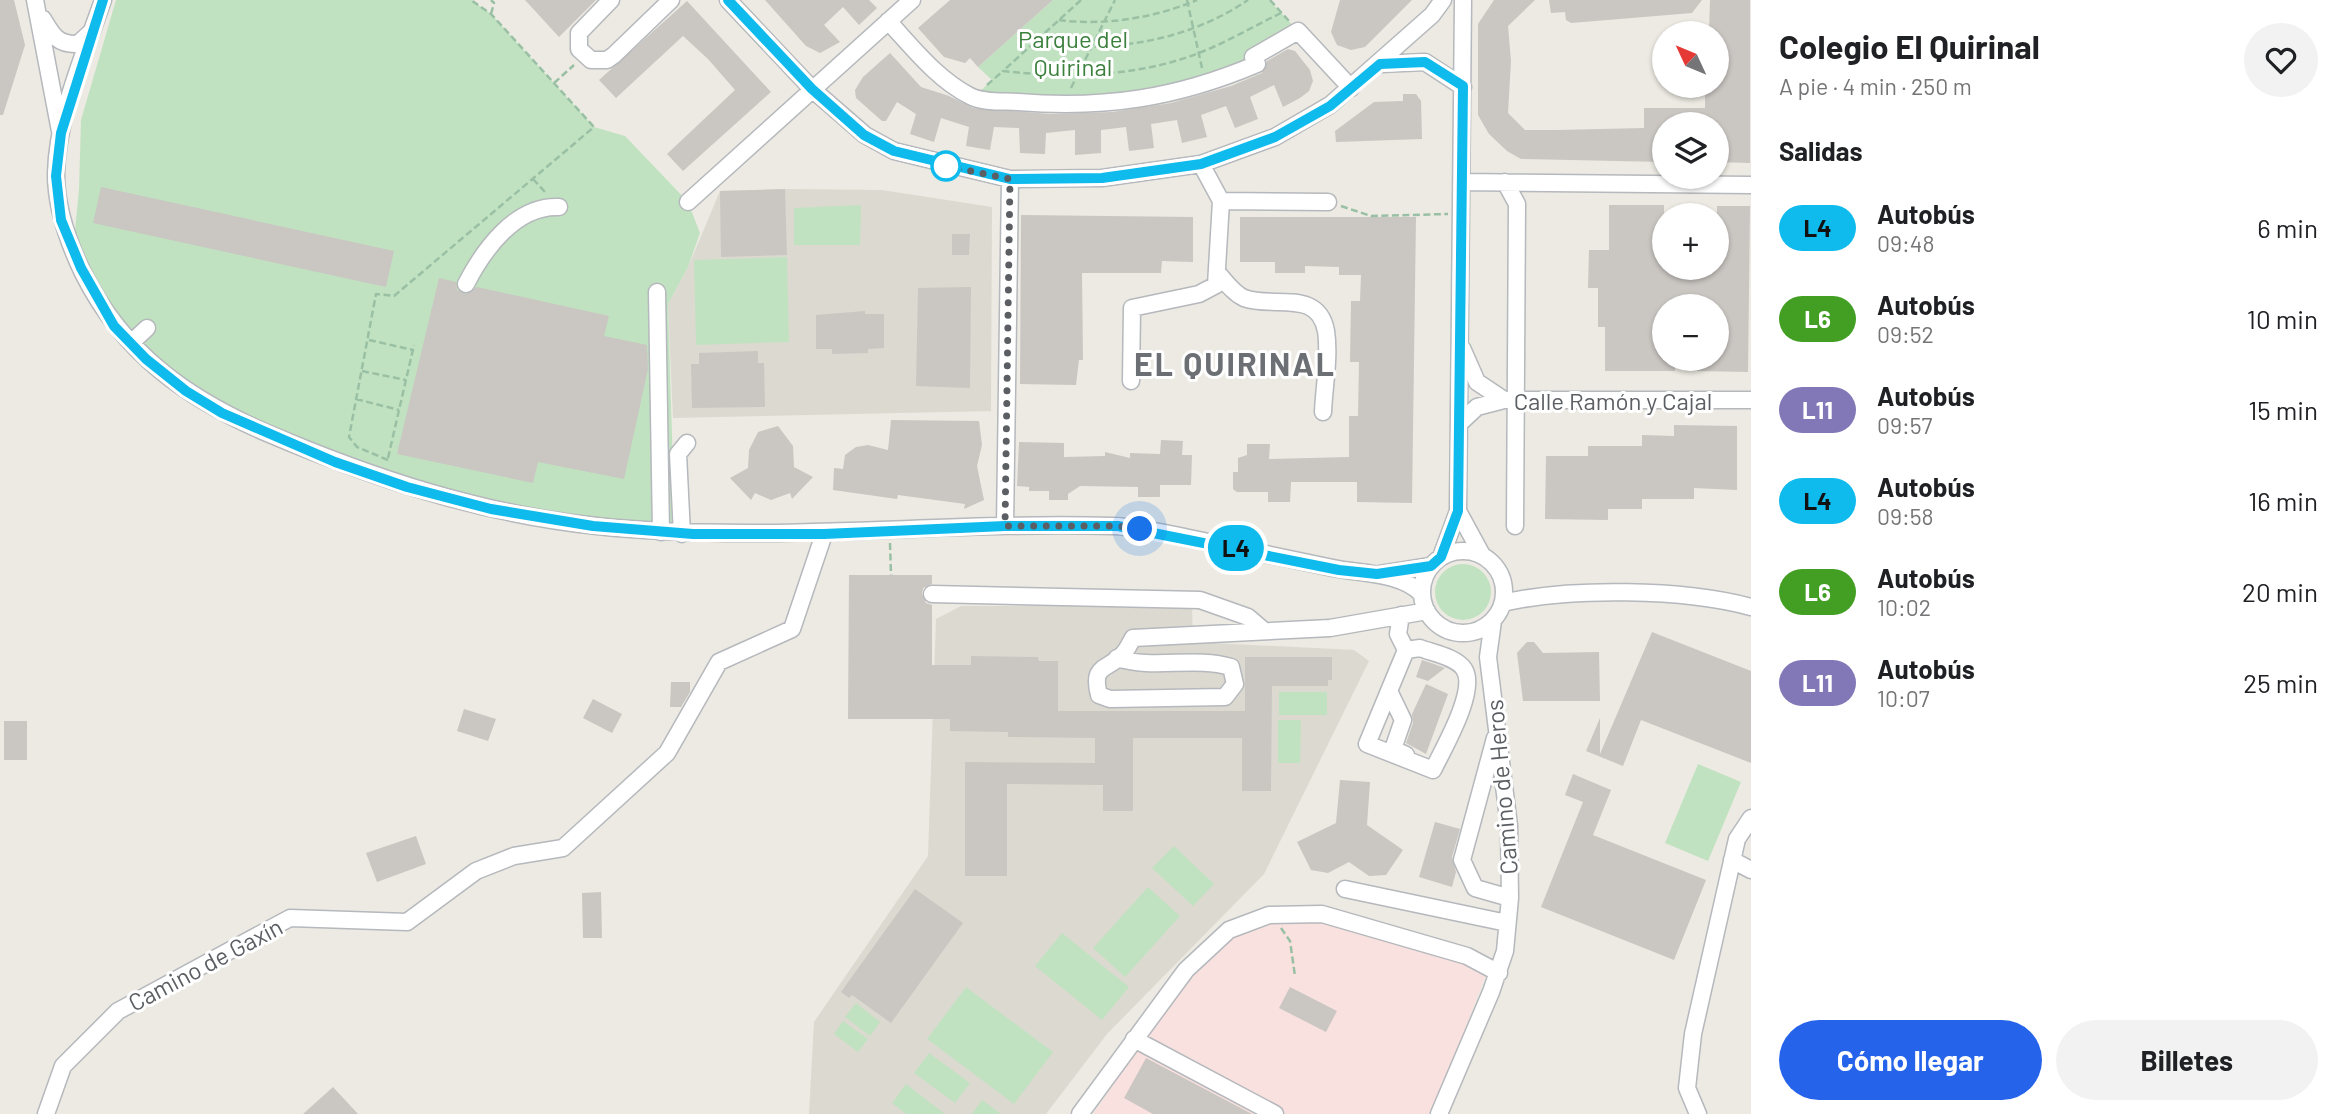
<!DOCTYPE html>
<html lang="es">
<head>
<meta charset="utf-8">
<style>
  body { margin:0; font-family:Barlow,sans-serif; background:#f2f2f2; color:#202124; height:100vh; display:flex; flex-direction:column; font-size:26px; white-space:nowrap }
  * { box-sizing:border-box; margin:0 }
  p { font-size:23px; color:#757577 }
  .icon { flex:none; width:38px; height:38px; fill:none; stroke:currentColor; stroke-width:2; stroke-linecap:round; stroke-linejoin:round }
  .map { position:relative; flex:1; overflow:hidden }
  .panel { display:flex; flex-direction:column; background:#fff; width:595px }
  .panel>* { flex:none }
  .badge { padding:0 14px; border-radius:23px; font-size:24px; line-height:46px }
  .needle { width:46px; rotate:314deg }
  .fabs { position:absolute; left:1652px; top:21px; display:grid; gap:14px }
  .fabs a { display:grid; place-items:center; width:77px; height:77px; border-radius:50%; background:#fff; box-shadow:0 2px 5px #0004; font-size:35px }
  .you { position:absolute; width:35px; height:35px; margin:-18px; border:5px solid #fff; border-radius:50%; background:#1a73e8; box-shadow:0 0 0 10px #1a73e833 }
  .map>.badge { position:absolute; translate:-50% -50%; box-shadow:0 0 0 4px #fff }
  h2 { padding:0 28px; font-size:26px; line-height:63px }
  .round { display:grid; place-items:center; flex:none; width:74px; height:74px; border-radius:37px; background:#f2f2f2 }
  .head { display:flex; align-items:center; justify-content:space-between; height:119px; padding:0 28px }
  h1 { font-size:33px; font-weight:700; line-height:52px }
  .button { display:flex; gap:14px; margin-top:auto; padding:14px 28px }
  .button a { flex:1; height:80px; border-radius:42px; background:#2563eb; color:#fff; font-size:28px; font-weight:700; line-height:80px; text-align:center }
  .button a+a { background:#f2f2f2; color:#202124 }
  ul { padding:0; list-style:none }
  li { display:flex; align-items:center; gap:21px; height:91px; padding:0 28px }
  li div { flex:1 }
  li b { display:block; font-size:26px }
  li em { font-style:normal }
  li .badge { min-width:77px; font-weight:700; text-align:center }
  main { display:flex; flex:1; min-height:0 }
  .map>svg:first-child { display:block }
  .education { fill:#dcd9d0 }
  .medical { fill:#f9e1df }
  .green { fill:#c1e2c0 }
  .building { fill:#cac6c2 }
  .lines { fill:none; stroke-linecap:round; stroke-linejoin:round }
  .minor-casing { stroke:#b5b8bc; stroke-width:19 }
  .path { stroke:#99c0a4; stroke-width:2.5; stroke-dasharray:7 3.5; stroke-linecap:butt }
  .minor { stroke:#fff; stroke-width:16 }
  .line-casing { stroke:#fff; stroke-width:16 }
  .line { stroke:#0fbbed; stroke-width:10 }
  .walk { stroke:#5b5e62; stroke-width:7; stroke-dasharray:0 12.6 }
  .stop-dot { fill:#fff; stroke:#0fbbed; stroke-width:3.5 }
  .labels { text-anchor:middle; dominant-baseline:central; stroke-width:6; stroke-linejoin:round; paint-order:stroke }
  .park-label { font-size:24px; fill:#3b803d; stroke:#fff }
  .street-label { font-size:24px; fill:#5b5e62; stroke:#fff }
  .district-label { font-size:32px; font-weight:bold; letter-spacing:2px; fill:#6c7074; stroke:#fff }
</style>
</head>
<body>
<main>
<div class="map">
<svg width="1751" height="1114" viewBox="0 0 1751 1114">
  <rect width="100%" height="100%" fill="#eceae2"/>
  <path class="education" d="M785 189 882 190 992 207 991 411 673 418 668 304 688 267 720 191Z
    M961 606H1192L1193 642 1354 650 1369 661 1264 874 1107 1034 1046 1114H809L814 1022 928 856 936 619Z"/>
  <path class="medical" d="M1272 918 1345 925 1487 971 1433 1114H1093L1185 981 1232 933Z"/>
  <path class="green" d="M116 0H471L491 14 594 127 625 136 688 202 700 233 688 267 668 304 673 469 682 534 491 509 222 413 146 359 73 251 79 190 81 120Z
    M1053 0H1269L1298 31 1254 57 1159 97 973 98 992 80 978 67Z
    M861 205 860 245H794V208Z
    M787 257 789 342 696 345 694 260Z
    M1435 592a28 28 0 1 1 56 0a28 28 0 1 1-56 0Z
    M1279 692H1327V715H1279Z
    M1278 720H1301L1300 763H1278Z
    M1698 764 1741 782 1708 861 1665 843Z
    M1174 846 1214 884 1193 906 1152 868Z
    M1148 887 1180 916 1125 977 1093 948Z
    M1062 933 1129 987 1102 1020 1035 966Z
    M966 987 1053 1052 1014 1104 927 1039Z
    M856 1003 880 1022 870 1036 845 1017Z
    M843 1021 868 1039 858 1052 834 1034Z
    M929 1053 970 1083 955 1103 914 1073Z
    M906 1084 945 1114H906L892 1103Z
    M982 1100 1001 1114H972Z"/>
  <path class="building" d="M0 0H14L25 45 3 115H0Z
    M525 0H596L559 37Z
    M765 0H869L877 8 859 25 843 7 824 25 840 42 820 53 806 46Z
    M950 0H1053L978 67 970 58 965 63 944 57 918 28Z
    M1340 0H1412L1365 47 1351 50 1337 45 1331 32Z
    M1494 0H1535L1508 26 1511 61 1508 113 1525 130H1557L1644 128V108H1705V86H1717V33H1709L1710 0H1750V163L1717 162V124H1664V162L1521 159 1507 151 1489 134 1478 115V24Z
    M1549 0H1702L1692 13 1571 23 1566 20 1565 12 1551 13Z
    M687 1 771 92 683 171 667 154 735 90 708 59 683 36 616 98 599 80Z
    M1288 49 1295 51 1310 70 1313 81 1309 91 1300 98 1283 107 1274 85 1250 97 1258 119 1235 128 1226 106 1201 115 1207 137 1182 143 1177 120 1151 124 1154 148 1129 151 1126 127 1101 130V153L1075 155V130L1046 133 1045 154 1020 153 1019 128 994 127 990 150 966 146 969 127 941 118 934 142 910 134 916 114 897 102 886 121H882L856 98 855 90 863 77 890 53 921 87 949 96 973 108 1050 114 1112 112 1171 103 1231 86 1262 73 1267 61Z
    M1403 94H1416L1421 101 1422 139 1336 142 1335 131 1374 102 1403 101Z
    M101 187 394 251 386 287 93 223Z
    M785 189 787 255 721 257 720 191Z
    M1609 205H1664V268H1717V206H1750L1748 372 1697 371 1698 359H1717V306H1664V359H1675V371H1605V327H1598V288H1588L1589 250H1609Z
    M1021 215 1193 217V262L1162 261 1161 273H1082L1083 360H1079L1076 385 1020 384Z
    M1240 217H1416L1412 503 1357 502V482H1291L1290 502H1268V492H1237L1233 489V472H1238V458L1247 455V444H1270L1269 459 1349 457V416H1358L1359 362H1350L1351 301H1360L1361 275H1339V267L1305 266V273H1275V262H1240Z
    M952 234H970L969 255H952Z
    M439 278 456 282 457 290 466 294 477 287 609 316 604 336 647 345 648 369 624 479 538 462 533 483 397 454Z
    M971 287 970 388 916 386 918 288Z
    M865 311V314H884V348L868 349V353L832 354V349H816V315Z
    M758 351V363H764L765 407 692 408 691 364H699V353Z
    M891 420 979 421 982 445 977 466 984 500 964 509 965 504 898 495 897 499 833 490 834 468 843 469 845 455 856 447 868 445 888 450Z
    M1674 425 1737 426V490L1694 488V499H1642V509H1608V520L1545 519 1546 456H1588V446H1642V435L1674 436Z
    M778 426 793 446 794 467 813 477 792 499 790 493 771 500 755 493 751 500 730 478 748 468 749 450 758 432Z
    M1161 440 1183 441 1182 455H1192L1191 485H1160V497H1138V487L1080 486 1068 494V500H1049V491H1029V487L1017 486 1019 442 1064 443V457L1105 456V452L1130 458V453L1160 454Z
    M849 575H932V584L923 588 922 594 926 603 932 605V665H971V656L1038 657 1039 661H1058V711H1245V657H1332V680H1328V686H1272L1271 791H1242V738H1133V811H1103V785L1007 784V876H965V762L1095 763V738L1008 737V732L950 731V719H848Z
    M1652 632 1751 671V763L1641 720 1623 766 1586 751 1600 718V754Z
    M1527 642H1534L1543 653 1599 652 1600 701H1523L1517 653Z
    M1422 660 1434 664 1445 668 1428 681 1416 677Z
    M671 682H690V692L681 707H670Z
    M1426 684 1448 694 1426 754 1406 743 1413 723 1412 714Z
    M593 699 622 714 612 733 583 718Z
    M464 709 496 719 488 741 457 731Z
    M4 721H27V760H4Z
    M1573 774 1611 790 1593 835 1706 880 1674 960 1541 907 1583 802 1565 795Z
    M1340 780 1370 782 1367 825 1403 850 1386 875 1369 876 1349 862 1328 873 1311 870 1297 842 1336 823Z
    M1435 822 1460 829 1452 857 1456 872 1452 887 1419 877Z
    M416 836 426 864 377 882 366 853Z
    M915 889 963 923 891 1023 852 995 849 998 841 992Z
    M601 892 602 938H583L582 893Z
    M1290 987 1337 1011 1326 1032 1279 1008Z
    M1146 1058 1252 1114H1153L1124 1098Z
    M333 1087 358 1114H303Z"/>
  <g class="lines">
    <defs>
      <path id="minor" d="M35 0 60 131
        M103 0C84 55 57 116 56 174 56 209 68 242 83 273 123 353 186 398 267 433 373 478 481 514 597 526 769 544 940 521 1113 526 1138 527 1165 533 1189 538 1237 548 1285 558 1333 568 1361 574 1400 572 1422 594
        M611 0 579 33V49L591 60H607L614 55 671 0
        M728 0 812 89 865 135 894 151 1010 179 1102 178 1201 164 1275 137 1330 105 1432 15 1443 0
        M43 19C53 36 58 45 78 44L91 32
        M888 21C913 48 937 79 970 96 983 103 1004 101 1018 102 1105 109 1177 98 1257 64L1253 57 1298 31 1351 88
        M1380 64 1425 62 1463 87
        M1201 164 1221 201 1328 202
        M1462 182 1751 185
        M1505 182 1517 204 1515 526
        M688 202 912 0
        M1217 272C1225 281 1233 293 1244 298 1273 309 1318 288 1326 331 1330 356 1324 387 1323 412
        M466 284C484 249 516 205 559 207
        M657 292 661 532
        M131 343 147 328
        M1462 348 1477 382 1504 400
        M1131 381 1132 308 1199 294 1216 285 1221 201
        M1460 423 1477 407 1504 400H1751
        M1458 511 1482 555
        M1005 526 1010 179
        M682 534 678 454 687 443
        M1422 592a41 41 0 1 1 82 0a41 41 0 1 1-82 0Z
        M1441 557 1458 511 1463 0
        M1380 574 1431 566
        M932 594 1200 600 1248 617 1262 629
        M1503 603C1570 587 1685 589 1751 607
        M1401 615 1398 634 1406 650
        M1420 648C1433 653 1456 657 1464 669 1478 690 1443 749 1433 770L1367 744 1406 650Z
        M1117 658C1154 670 1194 656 1231 667L1235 684 1225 697 1110 699 1099 695C1091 664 1107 671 1123 654 1127 650 1130 643 1133 638L1330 628 1427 611
        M1389 691 1403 720 1393 749 1406 755
        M1495 738 1462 860 1475 888 1510 898
        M1732 860 1751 870
        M1345 889 1507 923
        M1134 1039 1275 1114
        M46 1114 63 1066 118 1011 290 918 407 922 476 871 514 856 563 848 667 753 719 662 792 629 824 534
        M1080 1114 1186 970 1229 930 1269 915 1322 914 1467 956 1499 973
        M1439 1114 1491 992 1505 951 1510 898 1509 826 1488 657 1493 621
        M1698 1114 1687 1088 1693 1034 1737 839 1751 818"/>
    </defs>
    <use href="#minor" class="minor-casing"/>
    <path class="path" d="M1081 0 1003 71C1067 78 1138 77 1199 53 1227 42 1254 26 1281 13
      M1187 0 1202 68
      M1270 0 1289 21
      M491 14 494 3 491 0
      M1059 20C1104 26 1155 18 1197 0
      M1032 44C1107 53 1185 43 1248 0
      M554 83 574 65
      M987 85 1003 71
      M1071 88 1115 0
      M533 179 545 192
      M1341 206 1371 216 1448 214
      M369 340 413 350
      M362 371 406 380
      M356 399 399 410
      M388 458 414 345
      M388 460 357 447 349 437 376 294 394 296 594 127 491 14 471 0
      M890 543 891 575
      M1281 928 1290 941 1295 976"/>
    <use href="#minor" class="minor"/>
  </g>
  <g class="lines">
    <defs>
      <path id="line" d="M103 0 61 133 56 176 61 220 81 268 114 326 146 359 186 391 222 413 335 462 407 487 491 509 593 526 693 534H824L1005 526H1118L1339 570 1377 574 1431 566 1441 557 1458 511 1463 86 1425 62 1380 64 1330 106 1275 137 1201 164 1102 178 1010 179 894 151 864 135 812 89 728 0"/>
    </defs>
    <use href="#line" class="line-casing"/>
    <use href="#line" class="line"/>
    <path class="walk" d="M946 166 1010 179 1005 526H1118L1140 529"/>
  </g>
  <circle class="stop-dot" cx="946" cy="166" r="14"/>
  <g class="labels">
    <g class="park-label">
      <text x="1073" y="38">Parque del<tspan x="1073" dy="28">Quirinal</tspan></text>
    </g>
    <g class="street-label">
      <text x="1613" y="400">Calle Ramón y Cajal</text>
      <text transform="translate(1501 787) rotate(-95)">Camino de Heros</text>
      <text transform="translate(205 964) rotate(-28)">Camino de Gaxín</text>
    </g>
    <g class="district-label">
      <text x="1235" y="363">EL QUIRINAL</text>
    </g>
  </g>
</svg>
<div class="fabs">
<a><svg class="needle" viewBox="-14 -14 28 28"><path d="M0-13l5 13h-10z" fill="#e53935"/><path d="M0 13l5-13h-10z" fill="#757577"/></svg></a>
<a><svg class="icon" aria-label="layers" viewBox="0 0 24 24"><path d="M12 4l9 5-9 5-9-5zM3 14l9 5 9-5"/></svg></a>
<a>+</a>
<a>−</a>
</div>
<div class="you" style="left:1140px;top:529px"></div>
<b class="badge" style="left:1236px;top:548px;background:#0fbbed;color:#111">L4</b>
</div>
<section class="panel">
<div class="head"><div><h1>Colegio El Quirinal</h1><p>A pie · 4 min · 250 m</p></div><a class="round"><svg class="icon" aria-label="heart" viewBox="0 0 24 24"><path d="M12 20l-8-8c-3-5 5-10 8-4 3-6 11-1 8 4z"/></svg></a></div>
<h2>Salidas</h2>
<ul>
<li><span class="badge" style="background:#0fbbed;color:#111">L4</span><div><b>Autobús</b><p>09:48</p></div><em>6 min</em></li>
<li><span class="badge" style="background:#429f23;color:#fff">L6</span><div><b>Autobús</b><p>09:52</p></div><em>10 min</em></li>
<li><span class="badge" style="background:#8278b7;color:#fff">L11</span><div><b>Autobús</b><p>09:57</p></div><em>15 min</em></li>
<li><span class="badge" style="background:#0fbbed;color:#111">L4</span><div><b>Autobús</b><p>09:58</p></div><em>16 min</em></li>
<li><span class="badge" style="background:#429f23;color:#fff">L6</span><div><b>Autobús</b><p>10:02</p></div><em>20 min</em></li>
<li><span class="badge" style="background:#8278b7;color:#fff">L11</span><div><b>Autobús</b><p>10:07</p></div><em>25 min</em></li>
</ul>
<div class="button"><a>Cómo llegar</a><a>Billetes</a></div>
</section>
</main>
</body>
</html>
